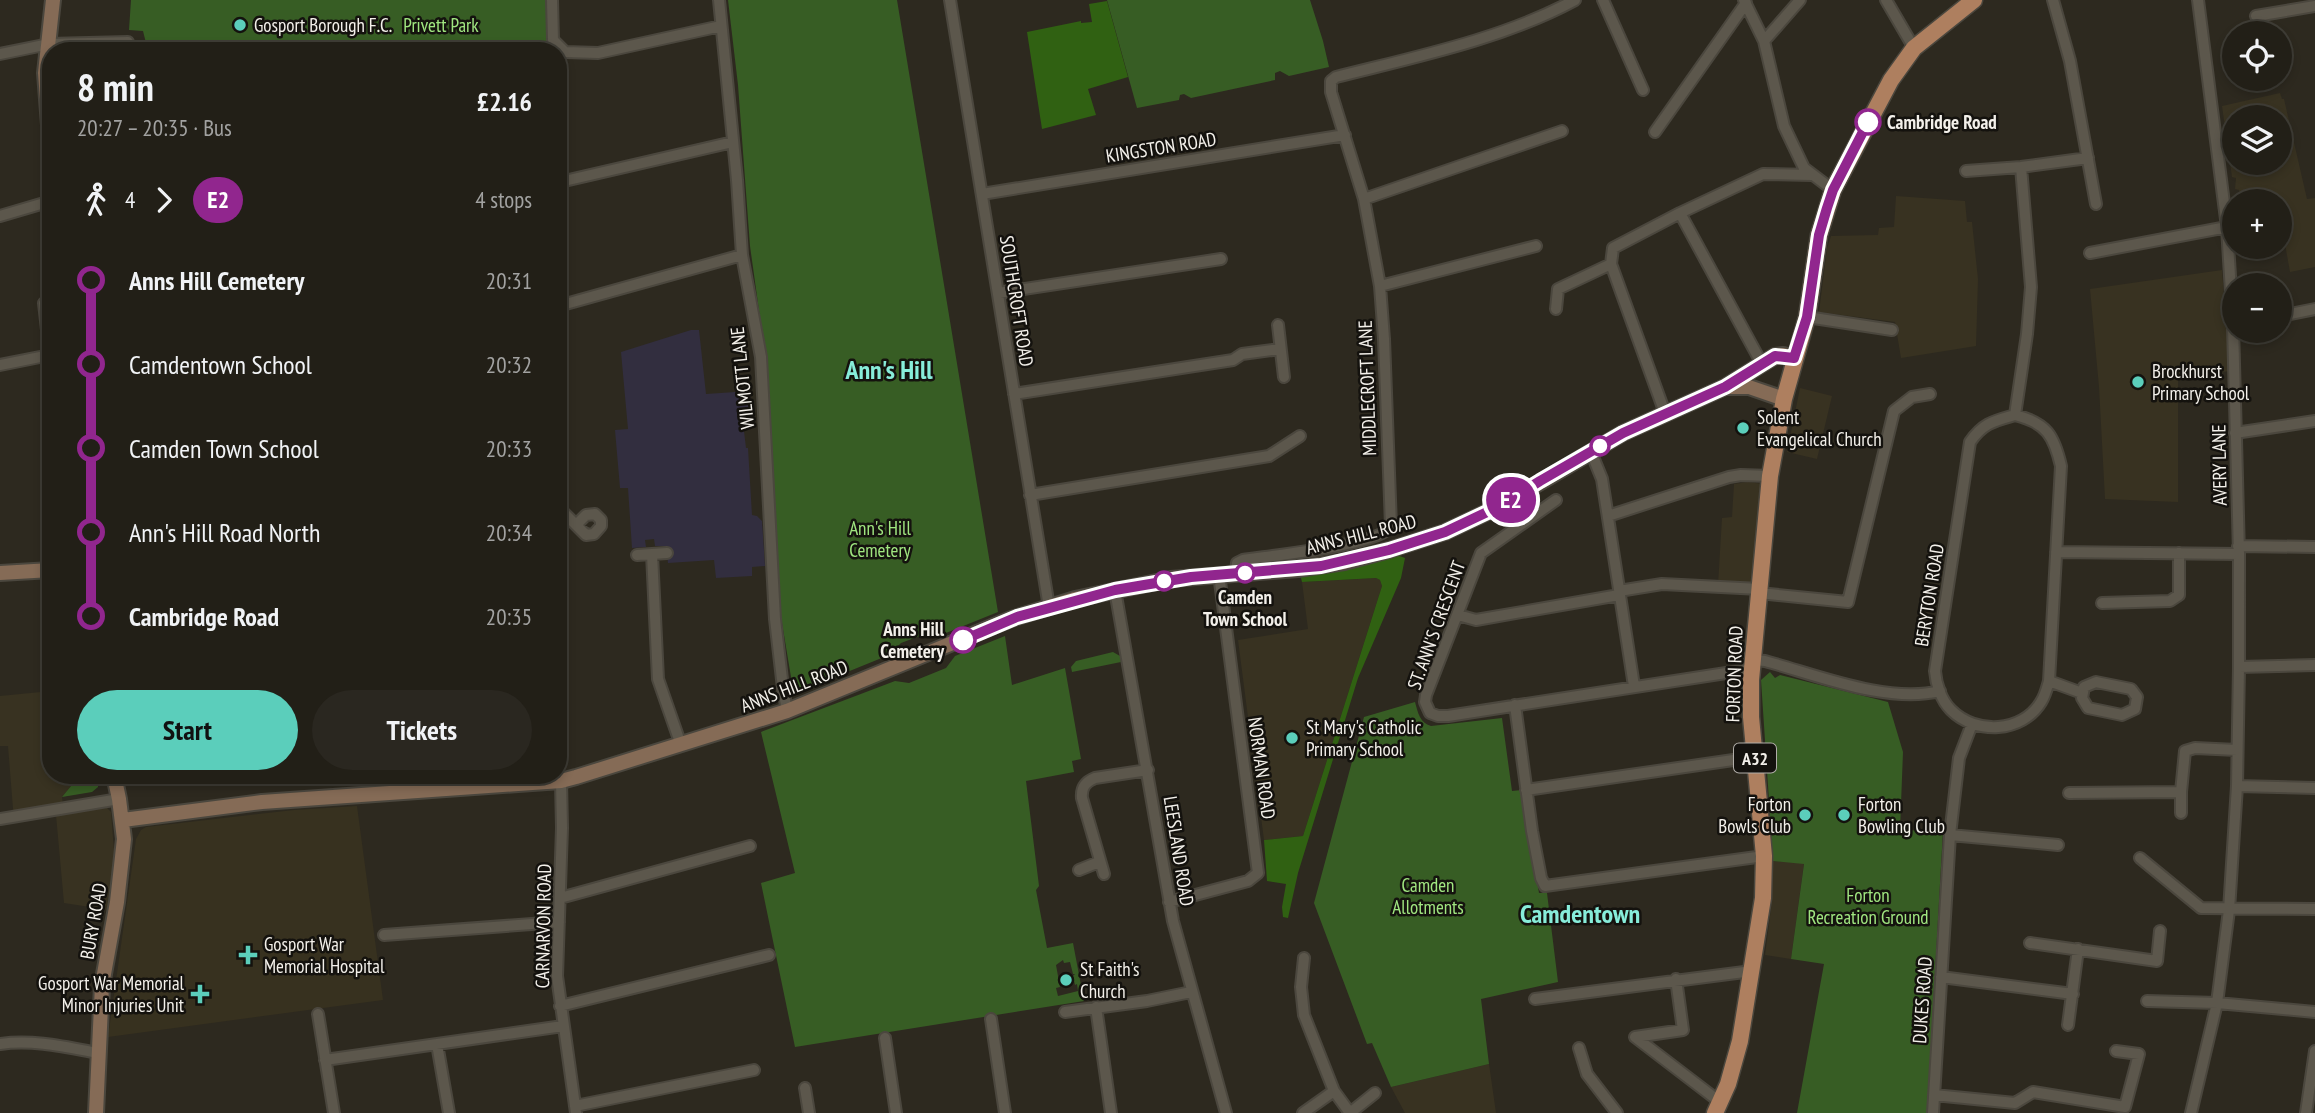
<!DOCTYPE html>
<html lang="en">
<head>
<meta charset="utf-8">
<style>
  body { margin:0; font-family:"PT Sans Narrow",sans-serif; background:#2a2720; color:#f1f3f6; height:100vh; display:flex; flex-direction:column; font-size:26px; white-space:nowrap }
  * { box-sizing:border-box; margin:0 }
  p { font-size:23px; color:#a2a2a1 }
  .icon { flex:none; width:38px; height:38px; fill:none; stroke:currentColor; stroke-width:2; stroke-linecap:round; stroke-linejoin:round }
  .map { position:relative; flex:1; overflow:hidden }
  .side { position:absolute; left:42px; top:42px; width:525px; height:742px; display:flex; flex-direction:column; background:#221f17; border-radius:28px; box-shadow:0 4px 10px #0003,0 0 0 2px #3f3d36 }
  .side>* { flex:none }
  .badge { padding:0 14px; border-radius:23px; font-size:24px; line-height:46px }
  .tools { position:absolute; left:2222px; top:21px; display:grid; gap:14px }
  .tools a { display:grid; place-items:center; width:70px; height:70px; border-radius:50%; background:#221f17; box-shadow:0 4px 10px #0003,0 0 0 2px #3f3d36; font-size:35px }
  .map>.badge { position:absolute; translate:-50% -50%; box-shadow:0 0 0 4px #fff }
  .legs { display:flex; align-items:center; gap:10px; height:77px; padding:0 35px; font-size:23px }
  .legs p { margin-inline-start:auto }
  .head { display:flex; align-items:center; justify-content:space-between; height:119px; padding:0 35px }
  h1 { font-size:38px; font-weight:800; line-height:52px }
  .action { display:flex; gap:14px; margin-top:auto; padding:14px 35px }
  .action a { flex:1; height:80px; border-radius:42px; background:#5bcebb; color:#111; font-size:28px; font-weight:800; line-height:80px; text-align:center }
  .action a+a { background:#2a2720; color:#f1f3f6 }
  ul { padding:0 35px; list-style:none }
  li { display:flex; align-items:center; gap:24px; height:84px; font-size:26px }
  li i { display:grid; place-items:center; width:10px; height:100%; margin:0 9px; background:currentColor }
  li i::after { content:''; width:18px; height:18px; margin:-9px; border:5px solid; border-radius:50%; background:#221f17 }
  li p { margin-inline-start:auto }
  li:first-child i { background:linear-gradient(#0000 50%,currentColor 0) }
  li:last-child i { background:linear-gradient(currentColor 50%,#0000 0) }
  .map>svg:first-child { display:block }
  .built { fill:#383221; fill-rule:evenodd }
  .industrial { fill:#322e3f }
  .medical { fill:#37311f }
  .green { fill:#375d24; fill-rule:evenodd }
  .forest { fill:#306112 }
  .lines { fill:none; stroke-linecap:round; stroke-linejoin:round }
  .street-casing { stroke:#4b473e; stroke-width:14 }
  .secondary-casing { stroke:#4b473e; stroke-width:18 }
  .primary-casing { stroke:#4b473e; stroke-width:19 }
  .street { stroke:#5c574c; stroke-width:10 }
  .secondary { stroke:#856b56; stroke-width:14 }
  .primary { stroke:#ae7f5f; stroke-width:16 }
  .line-1-casing { stroke:#fff; stroke-width:16 }
  .line-1 { stroke:#91268e; stroke-width:10 }
  .poi-dot { fill:#5bcebb; stroke:#14120e; stroke-width:2.5 }
  .stop-1-dot { fill:#fff; stroke:#91268e; stroke-width:3.5 }
  .labels { text-anchor:middle; dominant-baseline:central; stroke-width:5; stroke-linejoin:round; paint-order:stroke }
  .shield { fill:#14120e; stroke:#b0ada8; stroke-width:2 }
  .shield-label { font-size:18px; font-weight:bold; fill:#f3f0ea }
  .poi-label { font-size:19px; fill:#f3f0ea; stroke:#14120e; text-anchor:start }
  .park-label { font-size:19px; fill:#a0e680; stroke:#14120e }
  .stop-label { font-size:19px; font-weight:bold; fill:#f3f0ea; stroke:#14120e; text-anchor:start }
  .street-label { font-size:19px; fill:#f3f0ea; stroke:#14120e }
  .district-label { font-size:26px; font-weight:bold; fill:#87edda; stroke:#14120e }
</style>
</head>
<body>
<div class="map">
<svg width="2315" height="1113" viewBox="0 0 2315 1113">
  <rect width="100%" height="100%" fill="#2d291f"/>
  <path class="built" d="M2280 93 2282 99H2284L2307 199 2315 198V267L2290 272 2280 216V201H2241L2239 190 2235 189 2236 178 2232 177 2222 106ZM2235 117H2280V163H2235Z
    M1896 196 1965 201 1967 222H1972L1978 279 1976 346 1901 358 1895 322 1819 312 1827 248 1831 236 1878 235 1879 228 1894 227Z
    M2222 270 2230 371 2178 378V502L2105 499 2099 387 2090 289Z
    M1800 388 1832 396 1817 459 1787 452Z
    M1748 482 1763 484 1752 586 1718 585 1722 518 1732 517 1734 484Z
    M1376 578 1380 580 1382 586 1303 836 1264 840 1238 640 1308 629 1302 582Z
    M51 691V775H80L62 797 64 813 107 808 111 812 114 851 109 910 64 903 56 815 14 821 8 746H0V696Z
    M1773 861 1804 863 1791 959 1765 955 1772 901Z
    M1489 1064 1496 1113H1405L1391 1087Z"/>
  <path class="industrial" d="M691 330H699L706 394 750 391 752 421 743 423 746 448H748L752 515 757 516 762 521 765 566 752 567V576L716 578 714 560 668 563 666 546H655L654 539 645 540 646 547 632 548 628 488H620L615 430 628 429 621 352Z"/>
  <path class="medical" d="M357 806 383 1000 108 1037 136 839 141 830 146 827 294 810Z"/>
  <path class="green" d="M131 0H549V51H148L143 31 129 30Z
    M728 0H897L998 612 941 635H923L909 640 901 643 889 655 798 692 793 689 780 611 762 332 750 246 738 85Z
    M1107 0H1310L1323 41 1329 67 1289 76 1280 71 1275 73V80L1191 98 1184 94 1180 95 1179 100 1137 108Z
    M1005 636 1012 685 1065 668 1081 759 1072 761 1074 772 1026 781 1039 886 1036 890 1047 948 1073 943 1084 1001 795 1047 761 883 795 873 761 732 895 681 909 683 946 668 955 656ZM1063 960 1064 963 1070 962 1073 974H1075L1073 976 1075 985 1077 984 1078 991 1058 996 1056 988 1060 987 1056 965Z
    M1113 652 1120 656 1121 662 1072 672 1071 667 1076 661Z
    M1770 672 1775 678 1780 675 1888 702 1903 752 1900 830 1943 831 1927 1113H1797L1824 964 1791 959 1804 864 1773 861 1761 680Z
    M1415 702C1418 713 1420 723 1431 726L1502 718 1512 791 1522 790 1539 893H1547L1558 982 1481 999 1489 1064 1391 1087 1372 1043 1367 1044 1314 903 1364 717Z
    M80 775H98V787L92 792 62 797Z"/>
  <path class="forest" d="M1107 1 1128 77 1088 89 1096 115 1042 129 1027 32 1081 21V23L1092 22 1089 4Z
    M1397 555 1405 558 1401 578 1358 678 1298 873 1288 918 1283 917 1282 907 1286 884 1267 881 1264 840 1303 836 1382 586 1380 580 1376 578 1302 582 1300 574Z"/>
  <g class="lines">
    <defs>
      <path id="street" d="M552 0 553 40 565 52 598 53 721 26
        M719 0 737 180 742 255 761 357 775 619 783 688 787 711
        M950 0 1049 607
        M1603 0 1643 90
        M1744 0 1764 41 1784 126 1804 168 1833 190
        M1886 0 1914 48
        M2053 0 2070 61 2096 204
        M2256 16 2315 6
        M1764 41 1800 0
        M0 54 49 44 128 42
        M1655 132 1746 3
        M1966 171 2021 167 2088 158
        M560 182 733 142
        M982 194 1345 135
        M1364 199 1562 131
        M1680 213 1762 364
        M0 216 51 201
        M2090 253 2227 227
        M1380 286 1536 246
        M998 293 1221 259
        M44 303 51 366
        M562 305 742 255
        M1556 309 1558 289 1611 264
        M2280 316 2315 309
        M1807 317 1892 330
        M1278 325 1284 377
        M0 365 50 355
        M1014 394 1233 360 1242 354 1280 349
        M1665 413 1611 264 1613 248 1680 213 1763 174 1812 175
        M2015 415C2047 423 2054 436 2061 466L2049 681C2047 688 2045 696 2041 702 2022 733 1976 735 1951 710 1941 700 1936 684 1935 671L1970 442C1983 423 1994 421 2015 415Z
        M2015 415 2027 334 2031 287 2021 167
        M2235 433 2315 421
        M1591 452 1602 479 1634 686
        M558 477V410
        M1030 495 1269 456 1300 436
        M1556 500 1481 553 1426 695 1425 702 1430 713 1438 716H1448L1752 669
        M558 507 586 535 594 534 601 526V520L595 514 586 515 576 525
        M1608 516 1729 477 1741 475 1770 476
        M2238 546 2315 547
        M2056 552 2239 554
        M667 553 652 554 658 679 681 745
        M637 555 652 554
        M1236 573 1237 563 1243 560C1268 556 1382 545 1391 526L1384 339 1380 286 1364 199 1331 92V81L1336 77C1415 57 1503 39 1575 0
        M1115 590 1173 921 1226 1113
        M1619 591 1662 584 1760 589
        M1759 593 1848 602 1894 411 1912 397 1930 394
        M2102 603 2170 601 2179 595V553
        M1458 615 1476 620 1619 595
        M1753 660 1765 661C1817 675 1887 704 1940 691
        M2239 667 2315 665
        M2049 681 2082 693
        M2096 682 2131 689 2137 697 2135 709 2122 715 2088 708 2082 698 2084 687Z
        M1515 705 1532 831 1541 878 1545 886 1764 856
        M404 775 406 791
        M561 781 562 828 557 976 576 1113
        M2237 786 2315 788
        M1526 790 1754 757
        M2069 793 2181 792
        M2181 813V792L2185 751 2195 748 2237 750
        M0 819 119 799
        M1950 835 2058 845
        M2140 858 2201 908 2315 909
        M1079 870 1099 862
        M1104 874 1082 798C1081 788 1085 782 1095 778L1148 770
        M560 898 750 846
        M1169 902 1248 881 1258 873 1219 574
        M384 935 559 922
        M2030 943 2157 961 2160 931
        M1304 958 1301 987 1304 1015 1334 1091 1350 1113
        M1941 977 2073 994
        M1676 979 1683 1030 1635 1037 1720 1102
        M1535 999 1752 971
        M2147 1001 2217 1003 2315 1012
        M560 1006 769 955
        M1096 1007 1111 1113
        M1065 1012 1147 1001 1191 992
        M318 1014 334 1113
        M991 1019 1005 1113
        M2068 1025 2078 949
        M885 1038 896 1113
        M0 1044C32 1039 66 1047 98 1053
        M437 1044 449 1113
        M1579 1048 1587 1074 1617 1113
        M325 1060 563 1026
        M805 1088 809 1113
        M1934 1095 2015 1103 2033 1092 2125 1107 2139 1054 2116 1051
        M575 1106 754 1070
        M1303 1113 1334 1091
        M1350 1113 1375 1093
        M1933 1113 1950 835 1959 758 1972 724
        M2191 1113 2217 1003 2229 910 2237 786 2239 667V554L2233 325 2227 227 2198 0
        M2306 1113 2315 1051"/>
      <path id="secondary" d="M51 151 45 73 53 0
        M1726 387H1749L1784 399
        M0 573 51 570
        M123 820 262 802 561 781 576 777 787 711 1011 619 1075 599 1171 579 1298 569 1344 562 1389 550 1445 532 1500 506 1623 433 1725 387 1775 356 1783 355 1794 358
        M96 1113 102 985 117 902 124 839 119 799 114 775"/>
      <path id="primary" d="M1715 1113 1728 1084 1740 1041 1763 898 1764 856 1751 717V680L1770 476 1784 399 1807 317 1819 235 1833 190 1891 80 1914 48 1974 0"/>
    </defs>
    <use href="#street" class="street-casing"/>
    <use href="#secondary" class="secondary-casing"/>
    <use href="#primary" class="primary-casing"/>
    <use href="#street" class="street"/>
    <use href="#secondary" class="secondary"/>
    <use href="#primary" class="primary"/>
  </g>
  <g class="lines">
    <defs>
      <path id="line-1" d="M963 640 1017 617 1115 590 1191 577 1321 566 1389 550 1445 532 1500 506 1540 481 1623 433 1725 387 1775 356 1794 358 1807 317 1819 235 1827 208 1833 190 1868 122"/>
    </defs>
    <use href="#line-1" class="line-1-casing"/>
    <use href="#line-1" class="line-1"/>
  </g>
  <g class="poi-dot">
    <circle cx="240" cy="25" r="7"/>
    <circle cx="2138" cy="382" r="7"/>
    <circle cx="1743" cy="428" r="7"/>
    <circle cx="1292" cy="738" r="7"/>
    <circle cx="1805" cy="815" r="7"/>
    <circle cx="1844" cy="815" r="7"/>
    <path d="M244.5 944.5h7v7h7v7h-7v7h-7v-7h-7v-7h7z"/>
    <circle cx="1066" cy="980" r="7"/>
    <path d="M196.5 983.5h7v7h7v7h-7v7h-7v-7h-7v-7h7z"/>
  </g>
  <g class="stop-1-dot">
    <circle cx="1868" cy="122" r="12"/>
    <circle cx="1600" cy="446" r="9"/>
    <circle cx="1245" cy="573" r="9"/>
    <circle cx="1164" cy="581" r="9"/>
    <circle cx="963" cy="640" r="12"/>
  </g>
  <g class="labels">
    <rect class="shield" x="1734" y="743.5" width="42" height="29" rx="5"/>
    <g class="shield-label">
      <text x="1755" y="758">A32</text>
    </g>
    <g class="poi-label">
      <text x="254" y="25">Gosport Borough F.C.</text>
      <text x="2152" y="371">Brockhurst<tspan x="2152" dy="22">Primary School</tspan></text>
      <text x="1757" y="417">Solent<tspan x="1757" dy="22">Evangelical Church</tspan></text>
      <text x="1306" y="727">St Mary's Catholic<tspan x="1306" dy="22">Primary School</tspan></text>
      <text x="1791" y="804" text-anchor="end">Forton<tspan x="1791" dy="22">Bowls Club</tspan></text>
      <text x="1858" y="804">Forton<tspan x="1858" dy="22">Bowling Club</tspan></text>
      <text x="264" y="944">Gosport War<tspan x="264" dy="22">Memorial Hospital</tspan></text>
      <text x="1080" y="969">St Faith's<tspan x="1080" dy="22">Church</tspan></text>
      <text x="184" y="983" text-anchor="end">Gosport War Memorial<tspan x="184" dy="22">Minor Injuries Unit</tspan></text>
    </g>
    <g class="park-label">
      <text x="441" y="25">Privett Park</text>
      <text x="880" y="528">Ann's Hill<tspan x="880" dy="22">Cemetery</tspan></text>
      <text x="1428" y="885">Camden<tspan x="1428" dy="22">Allotments</tspan></text>
      <text x="1868" y="895">Forton<tspan x="1868" dy="22">Recreation Ground</tspan></text>
    </g>
    <g class="stop-label">
      <text x="1887" y="122">Cambridge Road</text>
      <text x="1245" y="597" text-anchor="middle">Camden<tspan x="1245" dy="22">Town School</tspan></text>
      <text x="944" y="629" text-anchor="end">Anns Hill<tspan x="944" dy="22">Cemetery</tspan></text>
    </g>
    <g class="street-label">
      <text transform="translate(1161 147) rotate(-9)">KINGSTON ROAD</text>
      <text transform="translate(1017 301) rotate(81)">SOUTHCROFT ROAD</text>
      <text transform="translate(742 378) rotate(-96)">WILMOTT LANE</text>
      <text transform="translate(1367 388) rotate(-92)">MIDDLECROFT LANE</text>
      <text transform="translate(2219 465) rotate(-91)">AVERY LANE</text>
      <text transform="translate(1361 534) rotate(-14)">ANNS HILL ROAD</text>
      <text transform="translate(1929 595) rotate(-81)">BERYTON ROAD</text>
      <text transform="translate(1436 625) rotate(-70)">ST. ANN'S CRESCENT</text>
      <text transform="translate(1734 674) rotate(-88)">FORTON ROAD</text>
      <text transform="translate(794 686) rotate(-21)">ANNS HILL ROAD</text>
      <text transform="translate(1262 768) rotate(82)">NORMAN ROAD</text>
      <text transform="translate(1179 851) rotate(81)">LEESLAND ROAD</text>
      <text transform="translate(93 921) rotate(-80)">BURY ROAD</text>
      <text transform="translate(543 926) rotate(-89)">CARNARVON ROAD</text>
      <text transform="translate(1922 1000) rotate(-86)">DUKES ROAD</text>
    </g>
    <g class="district-label">
      <text x="889" y="369">Ann's Hill</text>
      <text x="1580" y="913">Camdentown</text>
    </g>
  </g>
</svg>
<div class="tools">
<a><svg class="icon" aria-label="locate" viewBox="0 0 24 24"><circle cx="12" cy="12" r="6"/><path d="M12 2v4M12 18v4M2 12h4M18 12h4"/></svg></a>
<a><svg class="icon" aria-label="layers" viewBox="0 0 24 24"><path d="M12 4l9 5-9 5-9-5zM3 14l9 5 9-5"/></svg></a>
<a>+</a>
<a>−</a>
</div>
<b class="badge" style="left:1511px;top:500px;background:#91268e;color:#fff">E2</b>
<section class="side">
<div class="head"><div><h1>8 min</h1><p>20:27 – 20:35 · Bus</p></div><b>£2.16</b></div>
<div class="legs"><svg class="icon" aria-label="walk" viewBox="0 0 24 24"><circle cx="13" cy="4" r="2"/><path d="M13 8l-2 6 4 7M11 14l-3 7M7 12l3-4h3l4 4"/></svg>4<svg class="icon" aria-label="forward" viewBox="0 0 24 24"><path d="M9 5l7 7-7 7"/></svg><b class="badge" style="background:#91268e;color:#fff">E2</b><p>4 stops</p></div>
<ul>
<li><i style="color:#91268e"></i><b>Anns Hill Cemetery</b><p>20:31</p></li>
<li><i style="color:#91268e"></i><span>Camdentown School</span><p>20:32</p></li>
<li><i style="color:#91268e"></i><span>Camden Town School</span><p>20:33</p></li>
<li><i style="color:#91268e"></i><span>Ann's Hill Road North</span><p>20:34</p></li>
<li><i style="color:#91268e"></i><b>Cambridge Road</b><p>20:35</p></li>
</ul>
<div class="action"><a>Start</a><a>Tickets</a></div>
</section>
</div>
</body>
</html>
